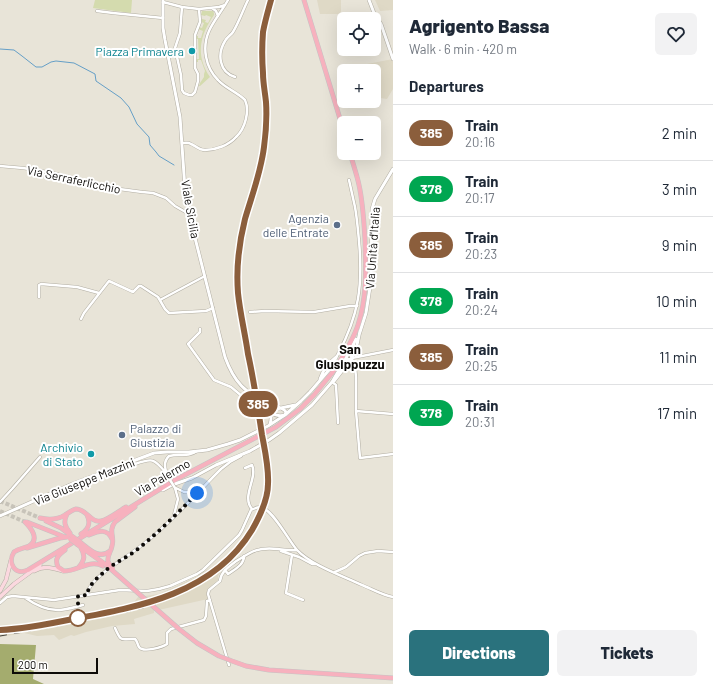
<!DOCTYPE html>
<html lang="en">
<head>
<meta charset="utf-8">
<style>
  body { margin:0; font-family:Barlow,sans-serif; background:#f2f2f3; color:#1f2937; height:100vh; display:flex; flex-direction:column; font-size:15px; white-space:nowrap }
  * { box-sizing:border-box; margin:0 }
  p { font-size:13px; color:#747a83 }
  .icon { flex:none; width:22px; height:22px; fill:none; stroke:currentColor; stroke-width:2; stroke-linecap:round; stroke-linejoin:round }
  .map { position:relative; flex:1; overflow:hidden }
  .panel { display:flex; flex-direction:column; background:#fff; width:320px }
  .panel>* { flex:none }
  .badge { padding:0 8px; border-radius:13px; font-size:14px; line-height:26px }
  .buttons { position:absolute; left:337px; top:12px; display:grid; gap:8px }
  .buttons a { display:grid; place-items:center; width:44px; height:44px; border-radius:6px; background:#fff; box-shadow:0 4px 16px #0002; font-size:20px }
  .scale { position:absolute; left:12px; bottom:10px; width:86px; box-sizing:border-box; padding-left:4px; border:2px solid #0d0b08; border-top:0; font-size:11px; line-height:14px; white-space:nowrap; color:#0d0b08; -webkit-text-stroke:3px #fff; paint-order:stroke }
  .you { position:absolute; width:20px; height:20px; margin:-10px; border:3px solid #fff; border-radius:50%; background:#1a73e8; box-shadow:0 0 0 6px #1a73e833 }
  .map>.badge { position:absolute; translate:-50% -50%; box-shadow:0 0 0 2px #fff }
  h2 { padding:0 16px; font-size:15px; line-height:36px }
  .round { display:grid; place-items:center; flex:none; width:42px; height:42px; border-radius:6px; background:#f2f2f3 }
  .headline { display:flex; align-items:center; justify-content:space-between; height:68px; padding:0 16px }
  h1 { font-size:19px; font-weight:800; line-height:30px }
  .button { display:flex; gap:8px; margin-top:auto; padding:8px 16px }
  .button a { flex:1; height:46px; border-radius:6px; background:#2a727d; color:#fff; font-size:16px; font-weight:800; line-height:46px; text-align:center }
  .button a+a { background:#f2f2f3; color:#1f2937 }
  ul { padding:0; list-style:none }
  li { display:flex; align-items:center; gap:12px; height:56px; padding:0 16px; border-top:1px solid #e0e1e3 }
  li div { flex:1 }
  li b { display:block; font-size:15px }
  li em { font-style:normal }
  li .badge { min-width:44px; font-weight:700; text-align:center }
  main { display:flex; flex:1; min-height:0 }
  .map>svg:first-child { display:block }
  .built { fill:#dfd9c6 }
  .green { fill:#d4dbae }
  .forest { fill:#a4ac6e }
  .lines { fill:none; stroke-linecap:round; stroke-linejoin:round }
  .stream { stroke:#659fc7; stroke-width:1 }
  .primary-tunnel { stroke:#c7c3b9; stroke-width:4; stroke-dasharray:4 2; stroke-linecap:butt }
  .minor-casing { stroke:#b2aea3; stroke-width:3.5 }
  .tertiary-casing { stroke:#b2aea3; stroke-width:4 }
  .secondary-casing { stroke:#b2aea3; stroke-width:4.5 }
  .primary-casing { stroke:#c5c4c4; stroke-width:5 }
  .minor { stroke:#fff; stroke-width:2.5 }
  .tertiary { stroke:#fff; stroke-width:3 }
  .secondary { stroke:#fbd8df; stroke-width:3.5 }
  .primary { stroke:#f7b1be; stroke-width:4 }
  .rail { stroke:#423f3a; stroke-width:1; stroke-dasharray:7 7; stroke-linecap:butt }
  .minor-bridge-casing { stroke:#b2aea3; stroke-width:3.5; stroke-linecap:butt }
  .primary-bridge-casing { stroke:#c5c4c4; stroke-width:5; stroke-linecap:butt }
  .minor-bridge { stroke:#fff; stroke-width:2.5 }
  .primary-bridge { stroke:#f7b1be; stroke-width:4 }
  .line-casing { stroke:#fff; stroke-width:9 }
  .line { stroke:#8b5e3c; stroke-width:6 }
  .walk { stroke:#0d0b08; stroke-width:4; stroke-dasharray:0 7.2 }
  .culture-dot { fill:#0f9aa8; stroke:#fff; stroke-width:1.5 }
  .service-dot { fill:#5c6f8a; stroke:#fff; stroke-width:1.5 }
  .stop-dot { fill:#fff; stroke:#8b5e3c; stroke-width:2 }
  .labels { text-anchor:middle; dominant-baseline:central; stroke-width:4; stroke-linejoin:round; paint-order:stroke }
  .culture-label { font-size:12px; fill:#0d838f; stroke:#fff; text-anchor:end }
  .street-label { font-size:12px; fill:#0d0b08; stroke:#fff }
  .service-label { font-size:12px; fill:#4e5e75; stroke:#fff; text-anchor:end }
  .neighbourhood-label { font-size:13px; font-weight:bold; fill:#0d0b08; stroke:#fff }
</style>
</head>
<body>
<main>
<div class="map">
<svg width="393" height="684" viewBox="0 0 393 684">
  <rect width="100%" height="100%" fill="#e8e4d8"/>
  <path class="built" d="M317 0H341V14H320Z
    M375 0H393V10L380 11Z
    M393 59V89L387 99 374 97V71H363L362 65Z
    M240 542 244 545 236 557 226 565 218 576V580L208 589 207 593 208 599 154 611V613L134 619 135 624 112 626 86 632 74 636 71 635 59 640 54 635 37 636 24 633 0 637V625L29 624 134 602 138 597 159 594 194 578 221 561Z"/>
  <path class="green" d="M95 0H132L131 13 93 8Z
    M202 11H213L214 13V15C200 35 195 55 210 77L200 86H199L200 83 204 77V74L205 71 201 60H198V62H196V59H199L198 39H196V36H198V38H201L203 31 198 29 199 27 202 28 204 23 201 22 202 19 206 20 205 22 208 23 211 17 206 15 205 16 201 15Z"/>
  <path class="forest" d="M0 644 36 645 33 679 44 684H0Z"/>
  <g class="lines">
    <path class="stream" d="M0 49 14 50 22 56 36 67H42L51 62 56 61 74 63 95 74 96 81 121 98 129 107 137 124 149 137 150 145 156 152 159 156 174 165"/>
    <path class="primary-tunnel" d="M0 501 40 518
      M0 511 25 522"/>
    <defs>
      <path id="minor" d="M163 2 182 7 199 9 219 7 225 5
        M182 7 180 33 175 48 181 75 182 90 184 93 189 95H192L195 92 198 81V74L195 68V35L200 22 199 9
        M212 8 216 11 218 16
        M97 11 113 13 163 18
        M235 77C219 72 217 54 225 41 227 37 231 35 233 32 239 22 243 10 248 0
        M182 143C185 143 188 142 191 144 196 146 199 150 205 150 216 150 229 145 236 137 245 129 250 111 245 100 237 92 225 88 218 80 205 67 202 47 209 31 214 20 222 11 228 0
        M0 166 23 168 53 173 73 178 97 186 142 192 153 193 166 198 175 206 189 214
        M39 297V285L41 284 77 287 99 293
        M160 300 205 276
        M250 312 265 311 314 312 350 306H357
        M81 319 84 313 109 281 133 292 139 286H141L158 297 165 309 169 313 206 311 213 308
        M200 329V332L188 344 214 380 231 387 249 402 259 399
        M354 345 351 356 355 367 356 377V411L360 458 393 454
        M345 360 352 358 393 350
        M329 363 337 356
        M329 370C333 365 335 360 338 354 359 315 363 285 359 241 358 230 357 218 355 207 353 198 351 189 349 180
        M332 382 336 385 338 423
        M356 411 393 414
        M131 462 135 464C152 458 154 458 166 473
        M245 468 252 465C258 478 241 496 252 509
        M167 475C165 468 163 462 169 456 180 453 187 458 197 451
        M176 488 184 492 197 493
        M0 502 12 489 40 457
        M174 515 178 499 175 488
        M281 551 299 557 312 564H316
        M292 555 286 593 303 600
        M225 570 228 574C235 569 244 565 244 556
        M335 572 346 567 359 556 365 553 378 551 393 552
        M87 595C88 584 103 573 111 567 124 558 138 549 151 538 176 517 198 492 221 469L230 462 241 456
        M24 597C34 604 48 611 60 610 68 609 76 607 83 605
        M0 603 7 597 13 596 54 600 120 590 147 591 159 589 170 586 197 574 203 570 239 535 242 530 251 510C255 508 259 506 263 508 274 512 289 541 297 550 311 565 343 576 362 585 372 589 382 595 393 597
        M115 628C122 644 121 638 135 639 138 642 137 644 139 647 143 653 163 647 167 644V633L171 629 204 620 206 616 207 601 210 600
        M229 665 208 594 209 590 220 581C221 572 227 568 235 562 252 551 257 547 278 549 285 550 291 551 297 550"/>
      <path id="tertiary" d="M163 0V28L165 40 180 117 185 189 189 214 225 357C234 382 245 393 269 404 275 407 283 407 286 412L285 415C281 416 277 416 273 414L275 410 280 408
        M369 0 374 13 381 24 393 59
        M360 332 366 313 371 281 372 209 375 199 393 169
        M320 379 323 372 329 363 337 369
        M332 382 345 360 356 339
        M264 402C269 409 273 415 270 424
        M281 408 295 405
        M163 490 172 485 192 478 216 465 250 451 269 440 279 433 312 405 332 382 334 381 352 358 357 345 360 331
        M0 516 72 484 154 453 167 452H189L207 450 228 444 240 440 268 426 285 415 301 401 310 392 329 370"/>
      <path id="secondary" d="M34 571C45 565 52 568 63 571
        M0 591 6 580 11 560
        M0 597 14 584 40 565"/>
      <path id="primary" d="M304 0 344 132
        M337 366C345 353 353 340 358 325 367 298 366 269 365 240 364 222 363 203 359 185 357 175 353 164 350 153
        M67 514C63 522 65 527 70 533
        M40 518C49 520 57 520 65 515 68 513 72 510 76 509 87 509 90 523 101 521 108 520 119 511 126 507
        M46 521 61 528 73 537
        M25 522C31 528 40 539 29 546 24 548 18 549 14 552 7 563 15 576 28 570L175 480 276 427 300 409 314 395 332 373
        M27 522 65 537
        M81 534C88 530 91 523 87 515
        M89 535C99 531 107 528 112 539
        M80 542C89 549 99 560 110 551
        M78 545 105 564
        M27 548 60 538 67 537
        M65 550C59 555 54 558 58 567L64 571C78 571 90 559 103 566
        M108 562C107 555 111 552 112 546 115 537 108 531 115 522L135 507
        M79 567C85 560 85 555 81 548"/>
    </defs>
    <use href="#minor" class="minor-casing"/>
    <use href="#tertiary" class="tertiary-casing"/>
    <use href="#secondary" class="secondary-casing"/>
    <use href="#primary" class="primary-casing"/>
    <use href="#minor" class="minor"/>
    <use href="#tertiary" class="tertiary"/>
    <use href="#secondary" class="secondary"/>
    <use href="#primary" class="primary"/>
    <path class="rail" d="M239 299 237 278 239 249 246 219 261 167 264 150 266 112V100L263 74V33L266 19 271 0
      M0 636C29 631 58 626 87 620 110 615 133 612 155 604 168 600 179 593 190 586 225 565 244 548 262 510"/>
    <defs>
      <path id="minor-bridge" d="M167 475 175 488"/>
      <path id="primary-bridge" d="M332 373 337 366
        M73 537 80 542
        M70 539 78 545
        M108 562 113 569
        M105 564 179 629 197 643 219 656 232 661 246 666 269 670 393 678"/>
    </defs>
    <use href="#minor-bridge" class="minor-bridge-casing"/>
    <use href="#primary-bridge" class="primary-bridge-casing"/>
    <use href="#minor-bridge" class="minor-bridge"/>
    <use href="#primary-bridge" class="primary-bridge"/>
  </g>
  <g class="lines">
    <defs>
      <path id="line" d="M0 630C25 629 49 624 73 619 140 607 214 593 252 530 260 516 268 500 268 484 269 468 265 451 262 435 258 408 254 381 248 354 245 333 240 313 238 293 236 268 239 243 245 219 252 195 261 172 264 147 266 132 267 117 266 102 265 92 263 83 263 73 262 60 262 45 263 32 265 21 268 11 271 0"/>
    </defs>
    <use href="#line" class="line-casing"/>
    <use href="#line" class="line"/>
    <path class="walk" d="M78 618V596L87 595C88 586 97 578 103 573 112 564 124 559 134 552 157 534 177 514 197 493"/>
  </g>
  <g class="culture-dot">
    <circle cx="192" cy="51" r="4"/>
    <circle cx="91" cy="454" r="4"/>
  </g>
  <g class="service-dot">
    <circle cx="337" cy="225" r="4"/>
    <circle cx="122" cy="435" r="4"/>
  </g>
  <circle class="stop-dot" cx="78" cy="618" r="8"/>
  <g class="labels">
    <g class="culture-label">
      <text x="184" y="51">Piazza Primavera</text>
      <text x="83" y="447">Archivio<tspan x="83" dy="14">di Stato</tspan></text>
    </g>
    <g class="street-label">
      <text transform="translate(74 179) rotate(12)">Via Serraferlicchio</text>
      <text transform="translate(191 209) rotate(80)">Viale Sicilia</text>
      <text transform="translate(372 248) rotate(-86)">Via Unità d'Italia</text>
      <text transform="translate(162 477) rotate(-30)">Via Palermo</text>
      <text transform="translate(84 481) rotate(-22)">Via Giuseppe Mazzini</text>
    </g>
    <g class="service-label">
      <text x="329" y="218">Agenzia<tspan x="329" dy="14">delle Entrate</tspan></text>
      <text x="130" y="428" text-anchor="start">Palazzo di<tspan x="130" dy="14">Giustizia</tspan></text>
    </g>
    <g class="neighbourhood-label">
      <text x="350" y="349">San<tspan x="350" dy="15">Giusippuzzu</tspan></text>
    </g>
  </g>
</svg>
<div class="buttons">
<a><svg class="icon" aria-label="locate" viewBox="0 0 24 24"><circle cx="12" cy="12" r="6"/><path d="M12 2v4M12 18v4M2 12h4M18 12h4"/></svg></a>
<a>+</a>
<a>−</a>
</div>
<div class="scale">200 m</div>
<div class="you" style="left:197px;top:493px"></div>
<b class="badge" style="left:258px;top:404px;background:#8b5e3c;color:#fff">385</b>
</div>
<section class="panel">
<div class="headline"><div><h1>Agrigento Bassa</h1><p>Walk · 6 min · 420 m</p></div><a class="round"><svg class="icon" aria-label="heart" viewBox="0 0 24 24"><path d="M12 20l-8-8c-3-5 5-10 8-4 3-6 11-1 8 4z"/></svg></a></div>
<h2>Departures</h2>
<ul>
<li><span class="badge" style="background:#8b5e3c;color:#fff">385</span><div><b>Train</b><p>20:16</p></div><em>2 min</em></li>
<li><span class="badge" style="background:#00a651;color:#fff">378</span><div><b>Train</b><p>20:17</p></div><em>3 min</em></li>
<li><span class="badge" style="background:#8b5e3c;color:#fff">385</span><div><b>Train</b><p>20:23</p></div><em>9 min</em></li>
<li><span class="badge" style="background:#00a651;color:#fff">378</span><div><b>Train</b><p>20:24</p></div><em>10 min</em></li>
<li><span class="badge" style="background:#8b5e3c;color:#fff">385</span><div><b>Train</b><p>20:25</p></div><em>11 min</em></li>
<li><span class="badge" style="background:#00a651;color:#fff">378</span><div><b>Train</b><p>20:31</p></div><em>17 min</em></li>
</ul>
<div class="button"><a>Directions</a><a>Tickets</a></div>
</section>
</main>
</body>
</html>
